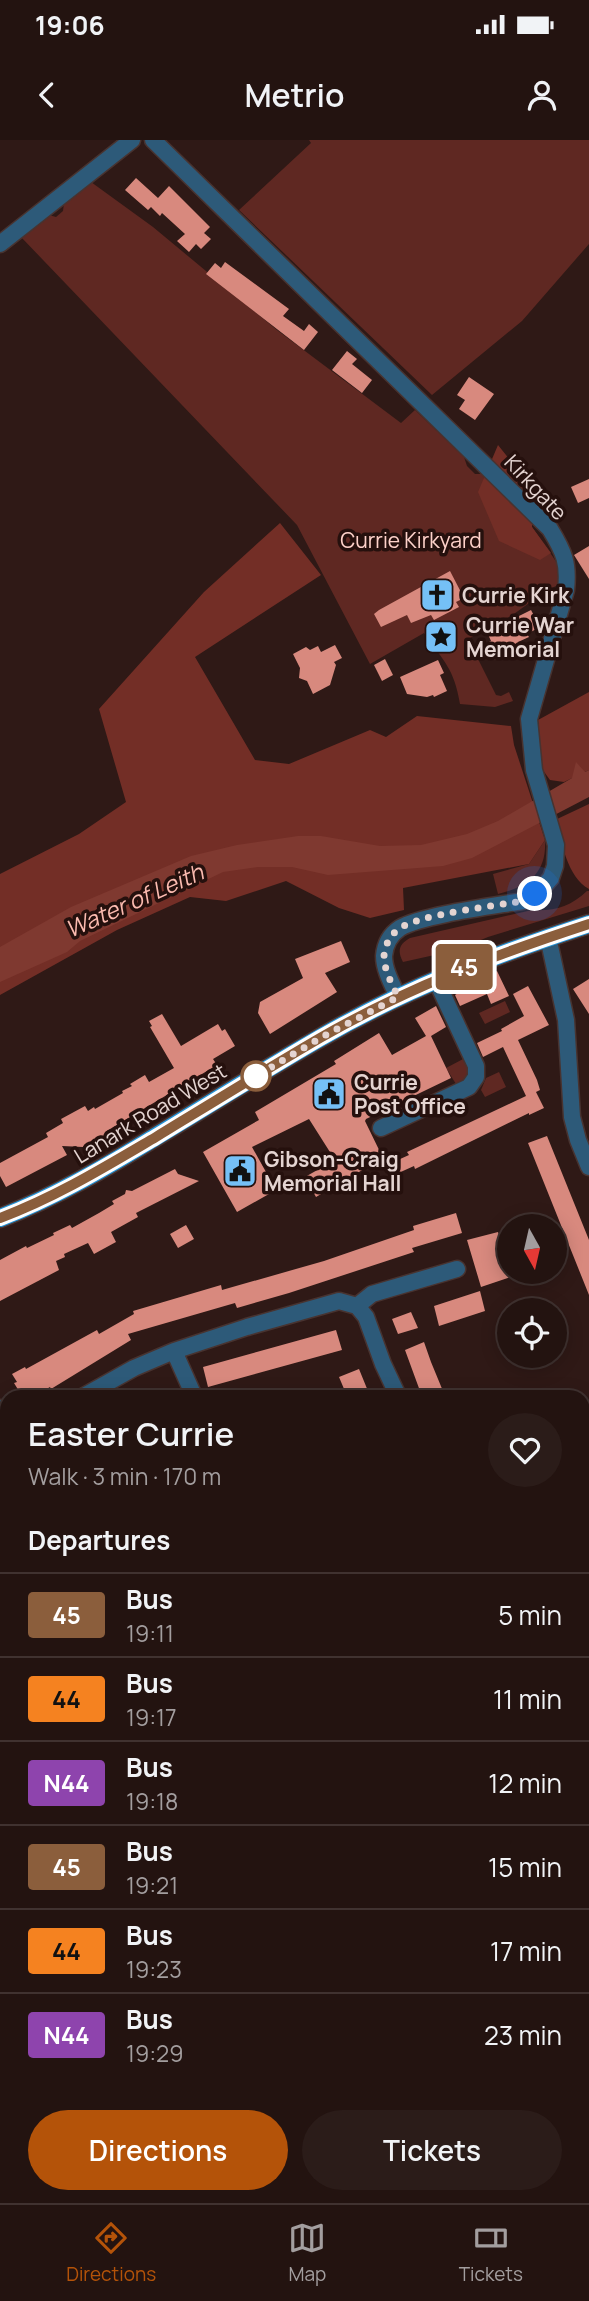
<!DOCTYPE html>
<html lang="en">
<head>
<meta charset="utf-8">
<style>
  body { margin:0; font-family:Manrope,sans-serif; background:#2b1c19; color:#f1f3f6; height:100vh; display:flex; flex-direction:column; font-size:26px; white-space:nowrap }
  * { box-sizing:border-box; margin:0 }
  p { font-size:23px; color:#a39e9f }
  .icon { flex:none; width:38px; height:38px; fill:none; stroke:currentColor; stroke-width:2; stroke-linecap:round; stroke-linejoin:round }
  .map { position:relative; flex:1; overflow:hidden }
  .side { position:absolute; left:0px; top:1250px; width:590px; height:814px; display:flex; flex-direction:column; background:#231310; border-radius:21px 21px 0 0; box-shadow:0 4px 18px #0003,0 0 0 2px #403230 }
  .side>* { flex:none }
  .badge { padding:0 14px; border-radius:5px; font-size:24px; line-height:46px }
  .needle { width:46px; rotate:172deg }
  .fabs { position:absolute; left:497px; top:1074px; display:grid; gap:14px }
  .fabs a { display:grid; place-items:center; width:70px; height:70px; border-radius:50%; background:#231310; box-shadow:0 4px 18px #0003,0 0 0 2px #403230; font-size:35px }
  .you { position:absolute; width:35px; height:35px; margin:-18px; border:5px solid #fff; border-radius:50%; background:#1a73e8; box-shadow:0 0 0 10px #1a73e833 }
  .map>.badge { position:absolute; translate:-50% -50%; box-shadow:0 0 0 4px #fff }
  h2 { padding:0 28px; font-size:26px; line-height:63px }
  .round { display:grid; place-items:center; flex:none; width:74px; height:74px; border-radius:37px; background:#2b1c19 }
  .head { display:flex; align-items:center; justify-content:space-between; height:119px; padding:0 28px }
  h1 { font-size:33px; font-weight:600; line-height:52px }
  .button { display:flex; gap:14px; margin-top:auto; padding:14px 28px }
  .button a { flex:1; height:80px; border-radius:42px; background:#b45309; color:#fff; font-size:28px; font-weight:600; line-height:80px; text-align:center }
  .button a+a { background:#2b1c19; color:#f1f3f6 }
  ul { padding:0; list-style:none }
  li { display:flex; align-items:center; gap:21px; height:84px; padding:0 28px; border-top:2px solid #403230 }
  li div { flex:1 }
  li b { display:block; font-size:26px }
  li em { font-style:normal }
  li .badge { min-width:77px; font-weight:700; text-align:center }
  .status { display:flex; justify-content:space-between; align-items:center; height:49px; padding:0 35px; background:#231310; direction:ltr }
  .status svg { height:19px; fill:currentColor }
  header { display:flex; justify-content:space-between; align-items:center; height:91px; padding:0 28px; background:#231310; font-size:32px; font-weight:600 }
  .tabs { display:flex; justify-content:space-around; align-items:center; height:98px; border-top:2px solid #403230; background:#231310; font-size:19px; color:#a39e9f }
  .tabs a { display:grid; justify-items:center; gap:4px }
  .tabs .on { color:#b45309 }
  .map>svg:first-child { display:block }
  .green { fill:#5f2822 }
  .forest { fill:#732e26 }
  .water { fill:#7f3930 }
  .building { fill:#d8897e }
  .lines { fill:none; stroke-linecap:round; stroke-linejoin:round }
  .minor-casing { stroke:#483330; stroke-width:19 }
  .major-casing { stroke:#483330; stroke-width:21 }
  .minor { stroke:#2d5a79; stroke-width:16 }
  .major { stroke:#2793d5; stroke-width:18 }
  .line-casing { stroke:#fff; stroke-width:16 }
  .line { stroke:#8b5e3c; stroke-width:10 }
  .walk { stroke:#e4d4d1; stroke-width:7; stroke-dasharray:0 12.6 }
  .stop-dot { fill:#fff; stroke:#8b5e3c; stroke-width:3.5 }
  .labels { text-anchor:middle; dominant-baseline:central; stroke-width:7; stroke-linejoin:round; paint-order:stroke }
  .street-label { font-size:21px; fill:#e4d4d1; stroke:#25100d }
  .park-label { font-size:21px; fill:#fed2ca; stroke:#25100d }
  .poi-label { font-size:21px; font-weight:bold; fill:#e4d4d1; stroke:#25100d; text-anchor:start }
  .water-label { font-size:23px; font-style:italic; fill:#fcbbb0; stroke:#25100d }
</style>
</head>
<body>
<div class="status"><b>19:06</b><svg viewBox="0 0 49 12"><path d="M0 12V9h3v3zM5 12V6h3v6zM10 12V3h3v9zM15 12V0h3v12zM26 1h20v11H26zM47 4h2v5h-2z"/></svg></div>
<header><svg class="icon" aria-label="back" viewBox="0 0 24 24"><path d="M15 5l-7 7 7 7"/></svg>Metrio<svg class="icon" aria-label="person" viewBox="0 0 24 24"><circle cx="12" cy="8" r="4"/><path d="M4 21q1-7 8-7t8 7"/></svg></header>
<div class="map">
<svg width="589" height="2063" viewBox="0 0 589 2063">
  <rect width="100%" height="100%" fill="#2f1916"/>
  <path class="green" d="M309 0H589V104L522 181 432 255 239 70 311 3Z
    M91 42 153 87 277 190 401 283 415 270 464 317 467 326 475 334H482L532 387 553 417 560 428V444L546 451 511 476 468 499 496 555 501 556 509 552 513 561 495 567 460 564C454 528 444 522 424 493L370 524 297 385 21 97 49 75 56 77 63 71 64 63Z
    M545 700C547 734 527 747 498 754L493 734 529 724Z
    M587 751H589V766L488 797 457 810 403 822C397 811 399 804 410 798L532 770C555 771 570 767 587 751Z
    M505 861 510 872 485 884 479 873Z
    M465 918 468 926 466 941 456 944 446 928Z
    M499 932 506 947 485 957 481 950 486 938Z
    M0 2009 7 2019V2056H34L39 2063H0Z"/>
  <path class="forest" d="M498 305 534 350 532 387 551 413 540 420 499 401 478 352Z
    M280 383 321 435 195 517 255 620 289 624 370 590 386 597 417 576 511 586 514 605 545 700 529 724 403 748 404 770 370 778 339 768 286 741 226 761 190 757 117 790 0 855V734L79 694 126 662 99 569 204 452Z
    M589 552V630L564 642 550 640 542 629 538 580Z
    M589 664V749C567 737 562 702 555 680Z"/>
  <path class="water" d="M576 622 585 632 589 630V657L472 718 443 726 328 735 292 727H258L223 732 80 801 67 812 0 842V807L71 767 191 716 237 705 298 696H321L380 706 421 705 467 694 498 681 572 638Z"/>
  <path class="building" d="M136 38 158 58 169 46 210 87 204 93 211 99 201 109 196 104 189 112 177 101 185 94 162 73 160 76 151 67 148 70 125 50Z
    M225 122 289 169 283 176 304 191 309 184 318 192 304 210 206 134 215 123 221 128Z
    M347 211 357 219 352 224 372 240 362 253 332 230Z
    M469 237 494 254 475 280 459 269 465 260 457 255Z
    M589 339V358L578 363 571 347Z
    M589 406V439L574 415Z
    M450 431 464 458 456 462 459 467 434 480 431 475 411 483 407 475 381 487 374 474 379 470Z
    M531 470 540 487 527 494 529 497 518 502 521 508 495 520 487 503 491 501 487 492Z
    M335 505 342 518 334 522 336 525 330 545 313 554 307 541 299 538 300 528 293 514 306 507 310 510 318 506 321 512Z
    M385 519 393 535 382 541 374 525Z
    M438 520 444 533 440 535 447 551 434 557 433 555 427 557 407 554 400 537Z
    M341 801 350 822 325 833 337 852 270 894 258 873 260 862 303 838 295 819Z
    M497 831 509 856 491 864 487 854 460 866 455 855 458 853 457 850Z
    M589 839V874L573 849Z
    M528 846 549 885 518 900 537 940 540 950 536 952 544 968 529 975V973L415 1029 414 1026 394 1035 389 1024 409 1015 407 1012 526 956 503 907 483 917 477 903 502 891 501 889 524 876 513 854Z
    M436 866 446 887 431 896 451 938 366 979 365 981 383 1018 316 1057 305 1037 335 1020 309 979 252 1007 276 1050 237 1072 203 1012 259 980 255 972 336 924 334 921 379 893 392 915 426 896 415 878Z
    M162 874 181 906 218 884 222 891 225 889 235 906 213 919 217 925 105 992 104 996H99L83 1007 62 1006 67 1015 6 1047 0 1036V1023L48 997 46 993 63 983 61 979 85 966 88 971 94 967 95 969 123 953 122 951 132 946 130 944 145 935 149 942 174 928 150 887 152 886 149 881Z
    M547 996 589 1100V1155L528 1003Z
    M175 1029 178 1034 199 1041 136 1073 138 1077 111 1092 116 1102 94 1114 88 1103 64 1114 65 1117 56 1121 59 1130 0 1161V1120L26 1106 27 1108 54 1095 53 1093 70 1085 72 1088 99 1073 114 1064 112 1061 125 1054 126 1050 132 1051Z
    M456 1073 462 1093 412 1108 414 1112 289 1153 237 1168 235 1163 128 1194 131 1200 51 1249 50 1247 34 1256H22L14 1243 17 1242 12 1234 25 1227 26 1229 97 1190 99 1194 134 1174 133 1171 221 1145 222 1150 324 1121 414 1090 413 1086Z
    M186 1085 194 1099 178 1108 170 1094Z
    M498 1092 511 1137 481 1147 467 1100Z
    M480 1151 485 1171 439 1186 434 1166Z
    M411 1172 418 1188 398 1194 392 1179Z
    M336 1190 342 1210 208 1247 203 1227Z
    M424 1202 431 1222 445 1256H422L420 1251 405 1210Z
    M359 1229 370 1256H347L339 1237Z"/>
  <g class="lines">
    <defs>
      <path id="minor" d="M153 0 550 389C564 412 569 423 566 450L529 579 534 630 556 705 555 726 551 738 543 747 523 761C494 766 422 775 400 788 391 794 385 804 384 816 384 830 392 844 398 857
        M0 104 132 0
        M548 797 566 880 572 977 578 1000 589 1027
        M381 988 469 947 476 937V926L436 840
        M357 1166 366 1177 383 1224 398 1256
        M174 1211 194 1256
        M84 1256 134 1228 174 1211 247 1187 339 1161 357 1166 372 1154 457 1129
        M0 1268 7 1279
        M583 1335 589 1333
        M0 1339 7 1335
        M583 1502H589
        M0 1567 7 1577
        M583 1683H589
        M0 1857 7 1866
        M583 1950 589 1947
        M142 2056 146 2063
        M177 2063 184 2056"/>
      <path id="major" d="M0 1078C57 1056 108 1026 160 994 213 962 266 929 320 898 406 848 494 815 589 784"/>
    </defs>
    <use href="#minor" class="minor-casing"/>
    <use href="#major" class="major-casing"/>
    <use href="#minor" class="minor"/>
    <use href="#major" class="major"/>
  </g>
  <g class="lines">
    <defs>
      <path id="line" d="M0 1078C56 1057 105 1027 156 997 210 964 265 930 320 898 407 848 494 815 589 784"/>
    </defs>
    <use href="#line" class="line-casing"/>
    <use href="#line" class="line"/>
    <path class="walk" d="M256 936 253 938 322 897 398 857C392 844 384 830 384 816 385 804 391 794 400 788 422 774 494 766 523 761L535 754"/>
  </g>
  <defs>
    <symbol id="church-square" viewBox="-11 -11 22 22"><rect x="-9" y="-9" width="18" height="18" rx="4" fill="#75c0f6" stroke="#25100d"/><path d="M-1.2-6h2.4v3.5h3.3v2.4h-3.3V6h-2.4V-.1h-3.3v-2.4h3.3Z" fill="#111"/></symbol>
    <symbol id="sight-square" viewBox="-11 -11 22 22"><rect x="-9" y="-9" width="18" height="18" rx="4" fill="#75c0f6" stroke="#25100d"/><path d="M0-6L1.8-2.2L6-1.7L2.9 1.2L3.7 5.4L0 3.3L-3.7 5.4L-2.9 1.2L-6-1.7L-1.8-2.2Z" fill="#111"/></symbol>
    <symbol id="civic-square" viewBox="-11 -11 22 22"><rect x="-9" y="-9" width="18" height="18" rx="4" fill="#75c0f6" stroke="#25100d"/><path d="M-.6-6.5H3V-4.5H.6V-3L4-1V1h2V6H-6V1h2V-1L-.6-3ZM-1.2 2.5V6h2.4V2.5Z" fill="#111"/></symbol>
  </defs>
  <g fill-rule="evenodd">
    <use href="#church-square" x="418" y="436" width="38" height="38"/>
    <use href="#sight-square" x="422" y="478" width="38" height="38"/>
    <use href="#civic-square" x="310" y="935" width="38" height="38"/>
    <use href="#civic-square" x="221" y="1012" width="38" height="38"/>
  </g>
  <circle class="stop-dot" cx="256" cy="936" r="14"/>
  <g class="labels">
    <g class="street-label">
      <text transform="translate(536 347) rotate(47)">Kirkgate</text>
      <text transform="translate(150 973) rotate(-31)">Lanark Road West</text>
    </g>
    <g class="park-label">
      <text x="411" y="400">Currie Kirkyard</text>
    </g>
    <g class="poi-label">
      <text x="462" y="455">Currie Kirk</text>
      <text x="466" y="485">Currie War<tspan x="466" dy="24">Memorial</tspan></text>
      <text x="354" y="942">Currie<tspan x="354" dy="24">Post Office</tspan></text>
      <text x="264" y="1019">Gibson-Craig<tspan x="264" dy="24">Memorial Hall</tspan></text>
    </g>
    <g class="water-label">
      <text transform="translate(134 760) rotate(-24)">Water of Leith</text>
    </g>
  </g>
</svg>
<div class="fabs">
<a><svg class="needle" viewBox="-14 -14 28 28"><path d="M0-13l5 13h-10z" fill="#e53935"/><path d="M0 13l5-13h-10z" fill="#a39e9f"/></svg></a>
<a><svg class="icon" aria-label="locate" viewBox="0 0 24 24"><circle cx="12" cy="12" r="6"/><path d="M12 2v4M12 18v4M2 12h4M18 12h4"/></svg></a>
</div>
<div class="you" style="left:535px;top:754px"></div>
<b class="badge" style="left:464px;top:827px;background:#8b5e3c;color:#fff">45</b>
<section class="side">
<div class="head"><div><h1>Easter Currie</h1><p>Walk · 3 min · 170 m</p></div><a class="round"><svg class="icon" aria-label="heart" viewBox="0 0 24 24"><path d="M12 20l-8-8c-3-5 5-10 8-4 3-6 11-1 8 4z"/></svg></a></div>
<h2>Departures</h2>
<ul>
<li><span class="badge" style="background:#8b5e3c;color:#fff">45</span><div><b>Bus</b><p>19:11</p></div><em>5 min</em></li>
<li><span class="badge" style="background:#f58220;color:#111">44</span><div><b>Bus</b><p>19:17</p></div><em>11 min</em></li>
<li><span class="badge" style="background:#8e44ad;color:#fff">N44</span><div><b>Bus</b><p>19:18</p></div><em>12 min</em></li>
<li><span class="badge" style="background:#8b5e3c;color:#fff">45</span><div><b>Bus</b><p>19:21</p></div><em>15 min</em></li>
<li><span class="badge" style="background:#f58220;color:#111">44</span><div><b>Bus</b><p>19:23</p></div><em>17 min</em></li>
<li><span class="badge" style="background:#8e44ad;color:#fff">N44</span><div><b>Bus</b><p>19:29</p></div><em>23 min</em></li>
</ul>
<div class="button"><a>Directions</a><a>Tickets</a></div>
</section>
</div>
<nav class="tabs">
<a class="on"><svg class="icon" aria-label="directions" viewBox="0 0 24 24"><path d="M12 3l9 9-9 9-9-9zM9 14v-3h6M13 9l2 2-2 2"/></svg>Directions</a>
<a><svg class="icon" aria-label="map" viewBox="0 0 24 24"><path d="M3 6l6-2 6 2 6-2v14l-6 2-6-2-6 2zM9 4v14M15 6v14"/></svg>Map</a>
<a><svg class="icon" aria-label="tickets" viewBox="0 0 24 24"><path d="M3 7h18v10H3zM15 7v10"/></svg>Tickets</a>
</nav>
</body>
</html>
